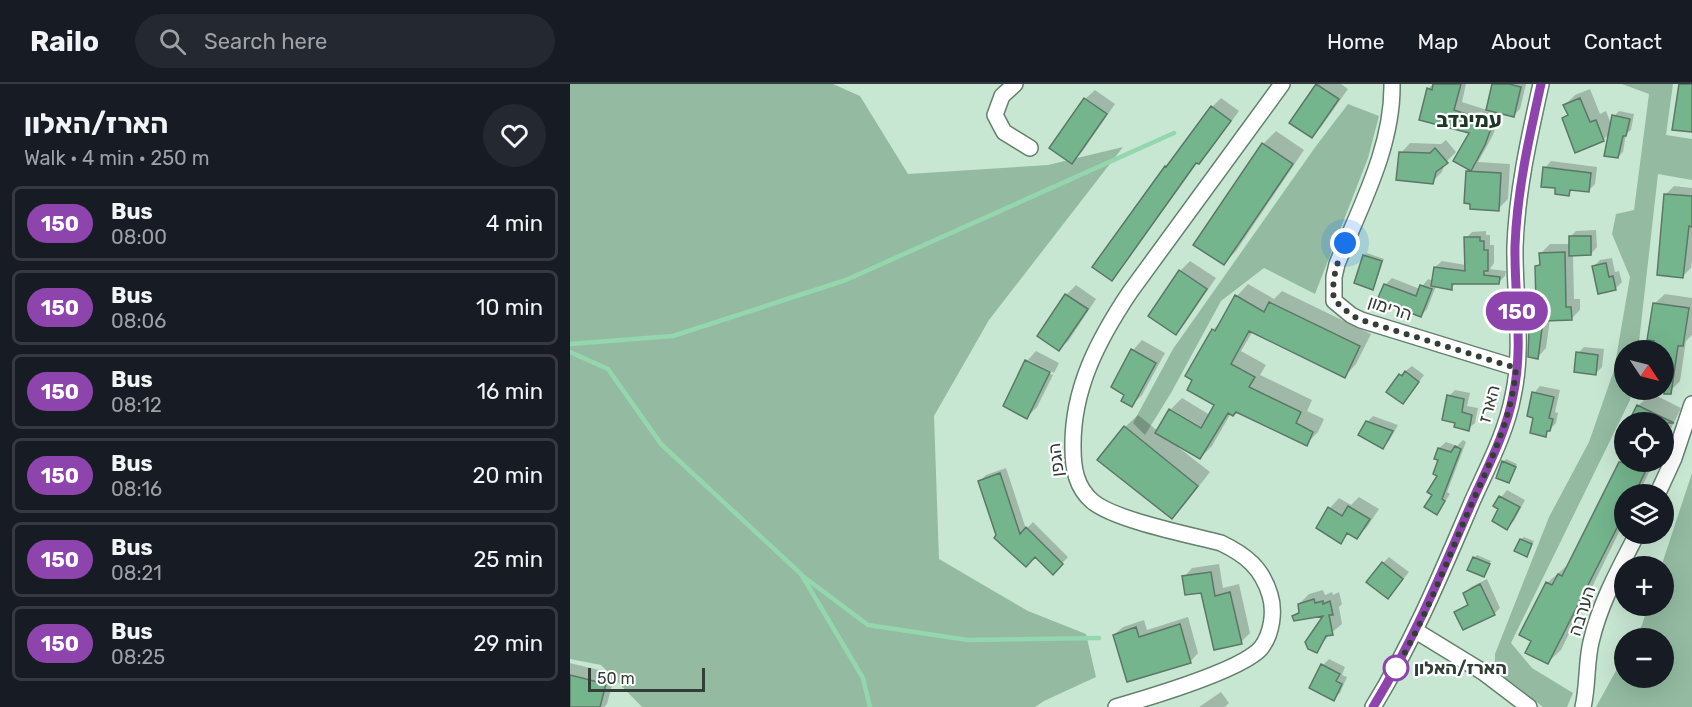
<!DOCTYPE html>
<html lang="en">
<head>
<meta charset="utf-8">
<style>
  body { margin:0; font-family:Rubik,Heebo,sans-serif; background:#242831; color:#f1f3f6; height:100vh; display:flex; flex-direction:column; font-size:22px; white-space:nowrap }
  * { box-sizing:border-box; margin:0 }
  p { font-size:20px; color:#9ea1a6 }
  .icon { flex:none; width:33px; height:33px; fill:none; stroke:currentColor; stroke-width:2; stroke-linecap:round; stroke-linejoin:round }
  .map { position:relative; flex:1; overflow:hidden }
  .side { display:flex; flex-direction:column; background:#171b24; width:570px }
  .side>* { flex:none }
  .badge { padding:0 12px; border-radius:20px; font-size:21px; line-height:39px }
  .needle { width:39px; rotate:125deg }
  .buttons { position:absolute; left:1044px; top:256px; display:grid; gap:12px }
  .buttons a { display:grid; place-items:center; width:60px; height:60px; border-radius:50%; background:#171b24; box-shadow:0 6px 24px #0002; font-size:30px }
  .scale { position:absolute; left:18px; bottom:15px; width:117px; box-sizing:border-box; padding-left:6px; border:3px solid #323e36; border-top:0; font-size:16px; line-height:21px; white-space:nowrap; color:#323e36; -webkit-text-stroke:4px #fff; paint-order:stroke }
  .you { position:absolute; width:30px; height:30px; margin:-15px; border:4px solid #fff; border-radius:50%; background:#1a73e8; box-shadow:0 0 0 9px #1a73e833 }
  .map>.badge { position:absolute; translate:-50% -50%; box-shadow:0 0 0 3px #fff }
  .round { display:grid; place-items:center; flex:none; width:63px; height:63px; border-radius:32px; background:#242831 }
  .summary { display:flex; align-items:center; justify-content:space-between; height:102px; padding:0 24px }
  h1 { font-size:28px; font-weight:700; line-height:45px }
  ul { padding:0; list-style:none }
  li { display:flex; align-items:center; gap:18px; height:75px; margin:0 12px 9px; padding:0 12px; border:3px solid #363941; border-radius:9px }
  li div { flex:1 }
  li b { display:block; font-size:22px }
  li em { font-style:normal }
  li .badge { min-width:66px; font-weight:700; text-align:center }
  header { display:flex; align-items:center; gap:36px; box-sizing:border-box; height:84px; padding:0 30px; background:#171b24; border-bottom:2px solid #363941 }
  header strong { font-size:28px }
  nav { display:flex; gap:33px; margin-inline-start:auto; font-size:21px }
  .search { width:420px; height:54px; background:#242831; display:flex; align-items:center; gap:15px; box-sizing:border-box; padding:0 21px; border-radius:33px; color:#9ea1a6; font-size:22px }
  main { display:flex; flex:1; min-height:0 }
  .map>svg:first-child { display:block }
  .green { fill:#94bba2 }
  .shadow { fill:#0003 }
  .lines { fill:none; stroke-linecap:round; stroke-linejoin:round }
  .stream { stroke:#94d6ad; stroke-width:4.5 }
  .building { fill:#74b58e; stroke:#5b7866; stroke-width:1.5 }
  .minor-casing { stroke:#63806e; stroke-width:18 }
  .minor { stroke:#fff; stroke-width:15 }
  .line-casing { stroke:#fff; stroke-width:14 }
  .line { stroke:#8e44ad; stroke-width:9 }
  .walk { stroke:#323e36; stroke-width:6; stroke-dasharray:0 10.8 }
  .stop-dot { fill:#fff; stroke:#8e44ad; stroke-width:3 }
  .labels { text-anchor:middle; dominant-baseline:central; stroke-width:4.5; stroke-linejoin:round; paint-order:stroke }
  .street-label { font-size:18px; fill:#323e36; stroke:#fff }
  .stop-label { font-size:18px; font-weight:bold; fill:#323e36; stroke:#fff; text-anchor:start }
  .quarter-label { font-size:21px; font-weight:bold; fill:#1c3627; stroke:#fff }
</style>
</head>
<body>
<header>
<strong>Railo</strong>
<div class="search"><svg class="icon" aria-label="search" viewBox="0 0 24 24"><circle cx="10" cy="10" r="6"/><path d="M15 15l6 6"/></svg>Search here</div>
<nav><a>Home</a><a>Map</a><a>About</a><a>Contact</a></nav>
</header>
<main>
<section class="side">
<div class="summary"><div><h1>הארז/האלון</h1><p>Walk · 4 min · 250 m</p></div><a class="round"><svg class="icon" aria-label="heart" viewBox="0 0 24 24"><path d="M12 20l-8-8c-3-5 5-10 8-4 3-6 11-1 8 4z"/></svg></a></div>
<ul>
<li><span class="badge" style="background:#8e44ad;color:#fff">150</span><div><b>Bus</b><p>08:00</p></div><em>4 min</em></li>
<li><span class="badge" style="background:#8e44ad;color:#fff">150</span><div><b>Bus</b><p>08:06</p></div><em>10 min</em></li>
<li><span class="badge" style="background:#8e44ad;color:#fff">150</span><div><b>Bus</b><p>08:12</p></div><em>16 min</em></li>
<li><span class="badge" style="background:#8e44ad;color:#fff">150</span><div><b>Bus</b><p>08:16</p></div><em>20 min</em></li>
<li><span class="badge" style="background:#8e44ad;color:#fff">150</span><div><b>Bus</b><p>08:21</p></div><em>25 min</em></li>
<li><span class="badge" style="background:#8e44ad;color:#fff">150</span><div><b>Bus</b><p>08:25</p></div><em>29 min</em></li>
</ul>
</section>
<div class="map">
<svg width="1122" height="623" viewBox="0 0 1122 623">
  <rect width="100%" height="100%" fill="#c8e7d3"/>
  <path class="green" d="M0 0H263L290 12 338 90 478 81 553 63 419 236 364 332 369 475 458 527 516 550 526 593 474 617 465 623H72L31 581 0 575Z
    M1052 0H1103L1096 51 1122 55V96L1088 90 1068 267H1054V306H1062L1060 316 941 559 962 584 1003 609 997 623H973L925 586V570L979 433 1019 358 1044 286 1060 193 1042 150 1046 130 1064 126 1079 10Z
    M778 20 809 32 798 74 745 210 694 184 651 217 601 309 575 351 563 339 603 265 746 62Z
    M1122 389V623H1026L1054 572V594H1094V555H1064L1072 541 1078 522H1094V483H1091Z"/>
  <path class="shadow" d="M748 0H771L778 5 751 43 742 52 721 38Z
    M863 0H896L892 18 917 26 924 0H956L950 25 944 31 931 28 923 51 908 78 940 80 938 115 928 125 898 88 901 85V48L858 5Z
    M1020 5 1030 30 1036 27 1042 42 1044 32 1049 27 1064 30 1061 46 1056 50 1053 68 1048 73 1041 48 1034 55 1006 67 994 34 999 29 995 21 1005 11Z
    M525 6 545 20 512 68 502 78 515 15Z
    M651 14 669 27 638 69 628 78 551 185 542 195 596 83 642 23Z
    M706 47 734 66 666 167 654 179 693 60Z
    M876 56 886 68 875 79 872 88 862 98 831 69 840 59 871 60Z
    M981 77 1027 83 1025 100 1018 107 1003 105 998 110 987 103 975 84Z
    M1104 102 1122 104V176L1121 184 1113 192 1096 110Z
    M1026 146 1027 163 1021 170H1003L1004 215H1010V226L1001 235H980L976 264 968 273 961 221 967 215V182L971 178V169L980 160H1000V153L1006 147Z
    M916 147V151H920V161H924V179L920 185 936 187 935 192 929 198H887L881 204 866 202 857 225 851 232 815 201 822 194 850 205 858 195 863 197 865 183 872 177 896 181V154L902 148Z
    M797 169 814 175 805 201 803 204 794 172Z
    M1042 174 1045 188 1049 187 1052 198 1045 205 1024 182 1030 176Z
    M620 177 646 194 615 239 606 249 610 187Z
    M678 200 704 215 712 207 801 250 786 280 775 292 683 247 671 267 696 281 690 291 742 316 737 327 754 335 748 348 736 360 667 326 661 329 642 362 630 374 609 361 608 363 640 388 615 420 602 433 555 343 568 331 588 347 601 325V328L637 349 638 347 601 325 612 314 640 331 646 321 643 246 654 234 667 212Z
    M506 201 526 215 499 256 489 266 469 252 496 211Z
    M1095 210 1122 214V251L1116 257 1110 297 1100 307 1094 306V267H1084L1085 219Z
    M572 256 595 269 572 311 562 321 556 311 563 266Z
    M1014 263 1034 265 1032 283 1026 289 1008 269Z
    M466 267 489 279 484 289 458 276V279L483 291 467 323 457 333V277Z
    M842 282 854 291 839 312 830 291Z
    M970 302 990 306 985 328 988 329 986 339 975 351 965 333 964 309Z
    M885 306 900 309 897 322 908 324 905 339 898 345 886 338 879 312Z
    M1081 309 1111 324 1094 359V339H1060L1068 322Z
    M803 332 828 341 819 357 813 363 797 338Z
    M1054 350V378H1084L1068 411H1054V438L991 566 978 578 963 556 977 499 1001 478 1012 457 1053 373 1045 369Z
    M893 356 896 358 877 408 880 410 867 429 864 410 869 391 870 375 866 374 869 364 876 358 887 362Z
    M936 375 947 380 939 398 933 378Z
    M436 384 456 445 463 438 498 473 483 489 465 471 428 451 410 397 416 391Z
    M937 406 955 416 944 437 937 444 930 424 925 421Z
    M789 413 809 425 797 443 787 453 780 448 770 458 748 443 760 424 769 414 781 421Z
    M954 453 964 457 957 471 951 455Z
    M907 471 921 477 914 491 904 474Z
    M819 473 839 488 824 507 813 479Z
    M649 480 653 504 669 500 680 549 671 558 632 507 614 493 622 484Z
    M917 495 930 524 924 530 886 528 899 519 895 509 901 503Z
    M753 506 755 511 762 508 763 511 769 508 772 520 769 523 772 540 760 550 746 567 756 530 724 532 730 526 729 520 739 510Z
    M618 533 628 569 620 578 544 551 553 543 574 536 577 546Z
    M759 575 775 583 772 591 777 593 770 609 763 615 753 581Z
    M0 579 45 590 37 620 34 623H0Z
    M651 608 659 619 655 623H629Z"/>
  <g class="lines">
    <path class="stream" d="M0 260 103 252 276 196 604 49
      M0 268 38 285 91 360 231 490 293 594 300 623
      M234 493 298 541 398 556 529 554"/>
  </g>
  <path class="building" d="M746 0 769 15 742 54 719 39Z
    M863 0H891L884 26 923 39 915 61 901 87 883 77 899 49 849 36 857 4 862 6Z
    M922 0H939L951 3 944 33 916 26Z
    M1109 0H1122V48L1102 46Z
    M514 14 537 30 502 80 479 64Z
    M1010 14 1020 38 1026 36 1034 57 1005 69 992 34 998 31 993 21Z
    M641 22 661 37 629 80 626 79 542 197 522 183 595 82 596 83Z
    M1042 31 1060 35 1056 52H1053L1048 74 1034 72Z
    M692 59 723 80 654 181 623 161Z
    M865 64 878 79 866 88 863 100 826 96 829 68 860 69Z
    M973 83 1021 89 1019 108 1000 106 999 112 985 110V104L971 103Z
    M896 87 931 89 929 127 900 125V120L894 119Z
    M1094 110 1122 112V143L1119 142 1113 194 1087 191Z
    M999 152H1021V171L999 172Z
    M894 153H910V157H914V166H918V187H914V191L930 193 929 200H882V206L861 202 864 183 895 187Z
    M995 168 996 223H1001L1002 236 973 237 968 275 958 273 960 220H966L965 182 970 181 969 169Z
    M793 171 812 177 803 206 784 199Z
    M1036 179 1039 193 1043 192 1046 206 1028 210 1022 182Z
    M609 186 637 205 606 251 578 232Z
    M814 200 846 212 850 201 862 205 851 233 807 216Z
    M495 210 518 225 489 267 467 252Z
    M665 211 694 228 699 218 790 262 775 294 679 247 661 280 685 293 679 303 731 328 726 339 743 348 737 362 666 328 663 332 658 329 630 375 585 349 599 325 631 344 644 321 617 306 622 296 615 292 642 245 645 247Z
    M1083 219 1119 224 1113 262H1108L1101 310H1094V267H1082L1084 257 1077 256Z
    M561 265 586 279 562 323 551 317 554 311 541 303Z
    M1006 268 1028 271 1026 291 1004 288Z
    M455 276 480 288 457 335 433 322Z
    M835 287 849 298 833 320 816 308 829 290 832 292Z
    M962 308 984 313 979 334 983 335 980 347H977L976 353 960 349 963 334 957 332Z
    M877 311 894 315 892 328 902 331 899 347 884 343 885 339 872 336Z
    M1067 321 1104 339H1058Z
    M796 337 823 347 813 365 788 351Z
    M554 342 628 402 602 435 527 376Z
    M885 362 891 365 872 415 875 417 867 431 854 423 862 411 857 408 867 392 863 390 868 376 864 375 868 364 881 368Z
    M932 377 946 383 939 399 926 394Z
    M1049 378H1080L1064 411H1054V430L978 580 955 569 961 557 949 551 976 498 982 501 988 490 992 492Z
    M430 389 450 450 456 443 493 480 483 491 465 473 456 483 424 454 426 451 408 397Z
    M929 412 950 423 937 446 922 437 928 425 923 422Z
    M778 422 800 435 787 455 777 449 771 460 746 444 758 423 772 432Z
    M950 455 962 460 957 473 944 467Z
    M903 473 920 480 914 493 897 486Z
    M812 478 833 495 818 515 796 498Z
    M641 488 645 512 660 508 672 560 644 566 631 509 615 511 612 492Z
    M910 500 925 531 893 546 884 528 898 521 893 509Z
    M744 515 745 519 753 517V520L760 517 763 531H759L763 551 756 552 747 569 738 565 735 558 753 532 724 537 722 532 729 529 728 520Z
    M610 540 621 579 557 598 543 551 566 543 569 553Z
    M751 580 770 590 766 597 772 600 764 617 739 604Z
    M0 591 36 600 30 623H0Z"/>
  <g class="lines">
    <defs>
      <path id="minor" d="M445 0 432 12 425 31 434 48 460 64
        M822 0C823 63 790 123 767 180L764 193V217L781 231 791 236 947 284
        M1087 411 1104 374 1122 320
        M846 547 913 588 959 623
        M546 623C577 614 672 586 691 564 702 550 705 527 700 511 692 484 676 471 651 459 620 451 544 436 522 417 506 403 503 384 503 364 502 305 528 256 560 208L712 0
        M803 623C843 558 872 488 902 418 917 384 936 349 943 312 954 262 944 212 945 162 947 107 959 54 971 0
        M1013 623C1018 602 1016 579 1021 558 1030 519 1049 485 1067 450"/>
    </defs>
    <use href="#minor" class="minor-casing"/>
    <use href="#minor" class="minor"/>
  </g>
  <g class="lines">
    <defs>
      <path id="line" d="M803 623C843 558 872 488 902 418 917 384 936 349 943 312 954 262 944 212 945 162 947 107 959 54 971 0"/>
    </defs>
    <use href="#line" class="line-casing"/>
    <use href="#line" class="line"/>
    <path class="walk" d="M775 159C767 179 761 196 764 216L781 231 791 236 946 284C942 338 916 386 895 435 874 485 854 537 826 584"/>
  </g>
  <circle class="stop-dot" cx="826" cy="584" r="12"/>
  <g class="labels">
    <g class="street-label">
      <text transform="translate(820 224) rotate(18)">הרימון</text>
      <text transform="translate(919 320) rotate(-75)">הארז</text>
      <text transform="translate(486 376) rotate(-97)">הגפן</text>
      <text transform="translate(1012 527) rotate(-72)">הערבה</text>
    </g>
    <g class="stop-label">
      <text x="844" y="584">הארז/האלון</text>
    </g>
    <g class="quarter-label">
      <text x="899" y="35">עמינדב</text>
    </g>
  </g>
</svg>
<div class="buttons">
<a><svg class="needle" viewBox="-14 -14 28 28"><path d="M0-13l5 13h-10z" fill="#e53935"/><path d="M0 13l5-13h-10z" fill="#9ea1a6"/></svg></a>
<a><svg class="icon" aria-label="locate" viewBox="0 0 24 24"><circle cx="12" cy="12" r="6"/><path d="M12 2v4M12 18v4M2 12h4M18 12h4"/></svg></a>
<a><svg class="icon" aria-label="layers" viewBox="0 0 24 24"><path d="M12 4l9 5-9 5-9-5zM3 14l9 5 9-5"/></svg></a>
<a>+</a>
<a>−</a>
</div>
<div class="scale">50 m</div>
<div class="you" style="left:775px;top:159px"></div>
<b class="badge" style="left:947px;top:227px;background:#8e44ad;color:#fff">150</b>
</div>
</main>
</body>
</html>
